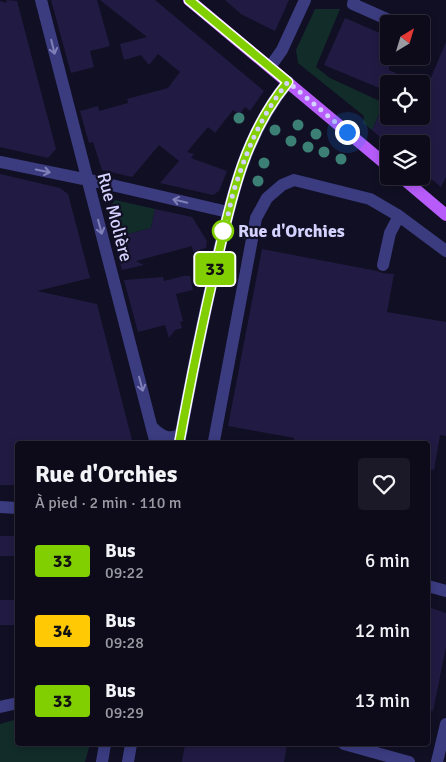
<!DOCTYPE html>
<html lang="fr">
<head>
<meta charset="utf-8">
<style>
  body { margin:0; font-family:Signika,sans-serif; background:#1b1927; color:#f1f3f6; height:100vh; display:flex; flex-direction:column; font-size:19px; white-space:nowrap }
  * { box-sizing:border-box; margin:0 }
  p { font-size:16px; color:#9a9ba2 }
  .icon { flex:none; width:28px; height:28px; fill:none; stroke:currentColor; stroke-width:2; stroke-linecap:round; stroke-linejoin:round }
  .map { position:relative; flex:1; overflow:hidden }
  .sheet { position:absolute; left:15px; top:441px; width:415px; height:305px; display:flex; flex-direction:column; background:#0d0b1a; border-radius:5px; box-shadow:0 2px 8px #0003,0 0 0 1px #2d2b39 }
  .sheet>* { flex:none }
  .badge { padding:0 10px; border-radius:4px; font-size:18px; line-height:32px }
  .needle { width:32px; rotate:38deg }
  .fabs { position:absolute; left:380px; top:15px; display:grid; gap:10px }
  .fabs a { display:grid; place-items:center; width:50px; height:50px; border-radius:5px; background:#0d0b1a; box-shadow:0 2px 8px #0003,0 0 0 1px #2d2b39; font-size:25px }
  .you { position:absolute; width:25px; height:25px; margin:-12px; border:4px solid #fff; border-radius:50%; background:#1a73e8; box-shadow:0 0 0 8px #1a73e833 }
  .map>.badge { position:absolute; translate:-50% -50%; box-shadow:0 0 0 2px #fff }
  .round { display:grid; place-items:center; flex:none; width:52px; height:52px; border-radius:5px; background:#1b1927 }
  .head { display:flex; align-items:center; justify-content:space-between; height:85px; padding:0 20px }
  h1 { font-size:24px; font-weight:700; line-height:38px }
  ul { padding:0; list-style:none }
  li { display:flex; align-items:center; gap:15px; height:70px; padding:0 20px }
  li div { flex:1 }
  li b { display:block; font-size:19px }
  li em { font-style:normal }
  li .badge { min-width:55px; font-weight:700; text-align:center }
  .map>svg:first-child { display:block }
  .green { fill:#122c2a }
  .building { fill:#211b43 }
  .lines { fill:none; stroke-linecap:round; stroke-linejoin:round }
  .minor { stroke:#3b3c80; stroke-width:12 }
  .major { stroke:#b75cfa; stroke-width:12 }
  .tree { fill:#3c7f74 }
  .oneway { stroke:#8080b9 }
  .line-casing { stroke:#fff; stroke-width:11 }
  .line { stroke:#81cf00; stroke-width:8 }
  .walk { stroke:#d4d2fe; stroke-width:5; stroke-dasharray:0 9 }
  .stop-dot { fill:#fff; stroke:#81cf00; stroke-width:2.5 }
  .labels { text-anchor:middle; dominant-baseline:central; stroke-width:4.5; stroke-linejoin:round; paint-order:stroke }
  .street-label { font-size:18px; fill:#d4d2fe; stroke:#110f23 }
  .stop-label { font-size:18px; font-weight:bold; fill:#d4d2fe; stroke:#110f23; text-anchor:start }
</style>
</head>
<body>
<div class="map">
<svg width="446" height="762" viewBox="0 0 446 762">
  <rect width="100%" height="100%" fill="#110f23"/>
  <path class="green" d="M315 9H340L316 67 330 78 384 103 372 130 363 123 364 116 298 63 296 50Z
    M115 200 155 209 151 228 113 238 107 211Z
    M17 719 18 744H90L85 762H0V724Z"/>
  <path class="building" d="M7 0 17 1 56 149 48 158 0 147V1L6 3Z
    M51 0H97L110 46 90 51 94 67 71 73Z
    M100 0H155L264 91 250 111 245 107 239 115 233 110 215 133 208 127 187 152 194 154 191 158 227 171 219 191 213 195 160 183 179 161 159 145 132 177 102 170 93 142 89 143 80 111 98 106 99 111 128 103 127 99 168 88 180 72 158 54 149 65 141 55 124 60 120 44 147 37Z
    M225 0H289L275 31 241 14Z
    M345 18 389 37V70L420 84H389V92L324 65Z
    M446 42V177L441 187 421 171V144H388L372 130 389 93V116H421V84L427 87Z
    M0 174 60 188 68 194 90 278 37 291 97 304 133 444H18V485H0Z
    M155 209 192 217 207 241 206 248 193 252 192 246 136 261 144 265 122 270 113 238 151 228Z
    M262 249 377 271 382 273 394 274 387 312 446 322V436L440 435 434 470 428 469V444H293L294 438 228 426Z
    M183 276H190L193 290 176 294 183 321 180 322 182 328 175 330 169 338 165 325 138 332 124 280 163 277 164 281Z
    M0 536H18V556H0Z
    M0 600H18V625H0Z
    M428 607 446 613V647L433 711 428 710Z
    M185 744H287L284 762H182Z"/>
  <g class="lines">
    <path class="minor" d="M41 0 156 444
      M354 0 353 4 398 24
      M421 34 423 35
      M270 67 282 50 305 0
      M0 162 103 183 228 212
      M383 265 390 233 399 216
      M152 427C160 435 167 440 178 436L182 430
      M179 444C190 384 202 324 216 264 231 199 244 136 288 82
      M215 444 214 441 256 218 267 198 282 185 294 180 370 199 399 216 446 251
      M0 507 18 508
      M428 586 446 591
      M0 707 18 703
      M344 744 409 762
      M102 762 105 744
      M128 762 131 744
      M437 762 446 724"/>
    <path class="major" d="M189 0 389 167
      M400 176 446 215"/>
  </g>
  <g class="tree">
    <circle cx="239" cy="118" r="5.5"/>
    <circle cx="298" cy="125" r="5.5"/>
    <circle cx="275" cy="130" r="5.5"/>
    <circle cx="316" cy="134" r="5.5"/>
    <circle cx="291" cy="141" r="5.5"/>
    <circle cx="308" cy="147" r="5.5"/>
    <circle cx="324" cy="152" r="5.5"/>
    <circle cx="341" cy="159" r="5.5"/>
    <circle cx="264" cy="163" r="5.5"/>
    <circle cx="258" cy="181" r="5.5"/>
    <circle cx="243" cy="233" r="5.5"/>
  </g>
  <defs><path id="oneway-shaft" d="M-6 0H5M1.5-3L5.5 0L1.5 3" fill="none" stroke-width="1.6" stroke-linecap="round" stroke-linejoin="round" transform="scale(1.25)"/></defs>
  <g class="oneway">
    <use href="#oneway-shaft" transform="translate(53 47) rotate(76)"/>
    <use href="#oneway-shaft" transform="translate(43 171) rotate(12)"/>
    <use href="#oneway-shaft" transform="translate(180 201) rotate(-167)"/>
    <use href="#oneway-shaft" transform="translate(100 227) rotate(75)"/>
    <use href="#oneway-shaft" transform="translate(141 384) rotate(75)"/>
  </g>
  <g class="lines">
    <defs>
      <path id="line" d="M179 444C190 384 202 324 216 265 231 199 244 135 288 82L189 0"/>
    </defs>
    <use href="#line" class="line-casing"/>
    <use href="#line" class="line"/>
    <path class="walk" d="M223 231C228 220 230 203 234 190 247 150 261 115 288 82L347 132"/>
  </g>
  <circle class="stop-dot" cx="223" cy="231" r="10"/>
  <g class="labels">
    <g class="street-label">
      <text transform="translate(115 217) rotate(75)">Rue Molière</text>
    </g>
    <g class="stop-label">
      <text x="238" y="231">Rue d'Orchies</text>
    </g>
  </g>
</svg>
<div class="fabs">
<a><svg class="needle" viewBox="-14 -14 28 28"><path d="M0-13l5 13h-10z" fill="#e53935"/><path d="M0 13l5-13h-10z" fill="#9a9ba2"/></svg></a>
<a><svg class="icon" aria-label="locate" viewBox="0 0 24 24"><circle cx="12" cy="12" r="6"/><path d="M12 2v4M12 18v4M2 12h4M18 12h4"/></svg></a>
<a><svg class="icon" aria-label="layers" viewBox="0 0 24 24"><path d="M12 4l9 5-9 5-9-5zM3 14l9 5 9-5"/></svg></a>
</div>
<div class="you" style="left:347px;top:132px"></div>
<b class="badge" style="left:215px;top:269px;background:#81cf00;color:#111">33</b>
<section class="sheet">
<div class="head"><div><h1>Rue d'Orchies</h1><p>À pied · 2 min · 110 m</p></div><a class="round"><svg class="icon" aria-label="heart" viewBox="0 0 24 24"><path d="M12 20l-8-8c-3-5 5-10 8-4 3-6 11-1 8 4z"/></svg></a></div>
<ul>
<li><span class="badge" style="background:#81cf00;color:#111">33</span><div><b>Bus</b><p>09:22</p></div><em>6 min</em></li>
<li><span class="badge" style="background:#ffc904;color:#111">34</span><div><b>Bus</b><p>09:28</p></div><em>12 min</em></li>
<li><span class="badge" style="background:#81cf00;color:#111">33</span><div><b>Bus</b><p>09:29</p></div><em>13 min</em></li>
</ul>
</section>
</div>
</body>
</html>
